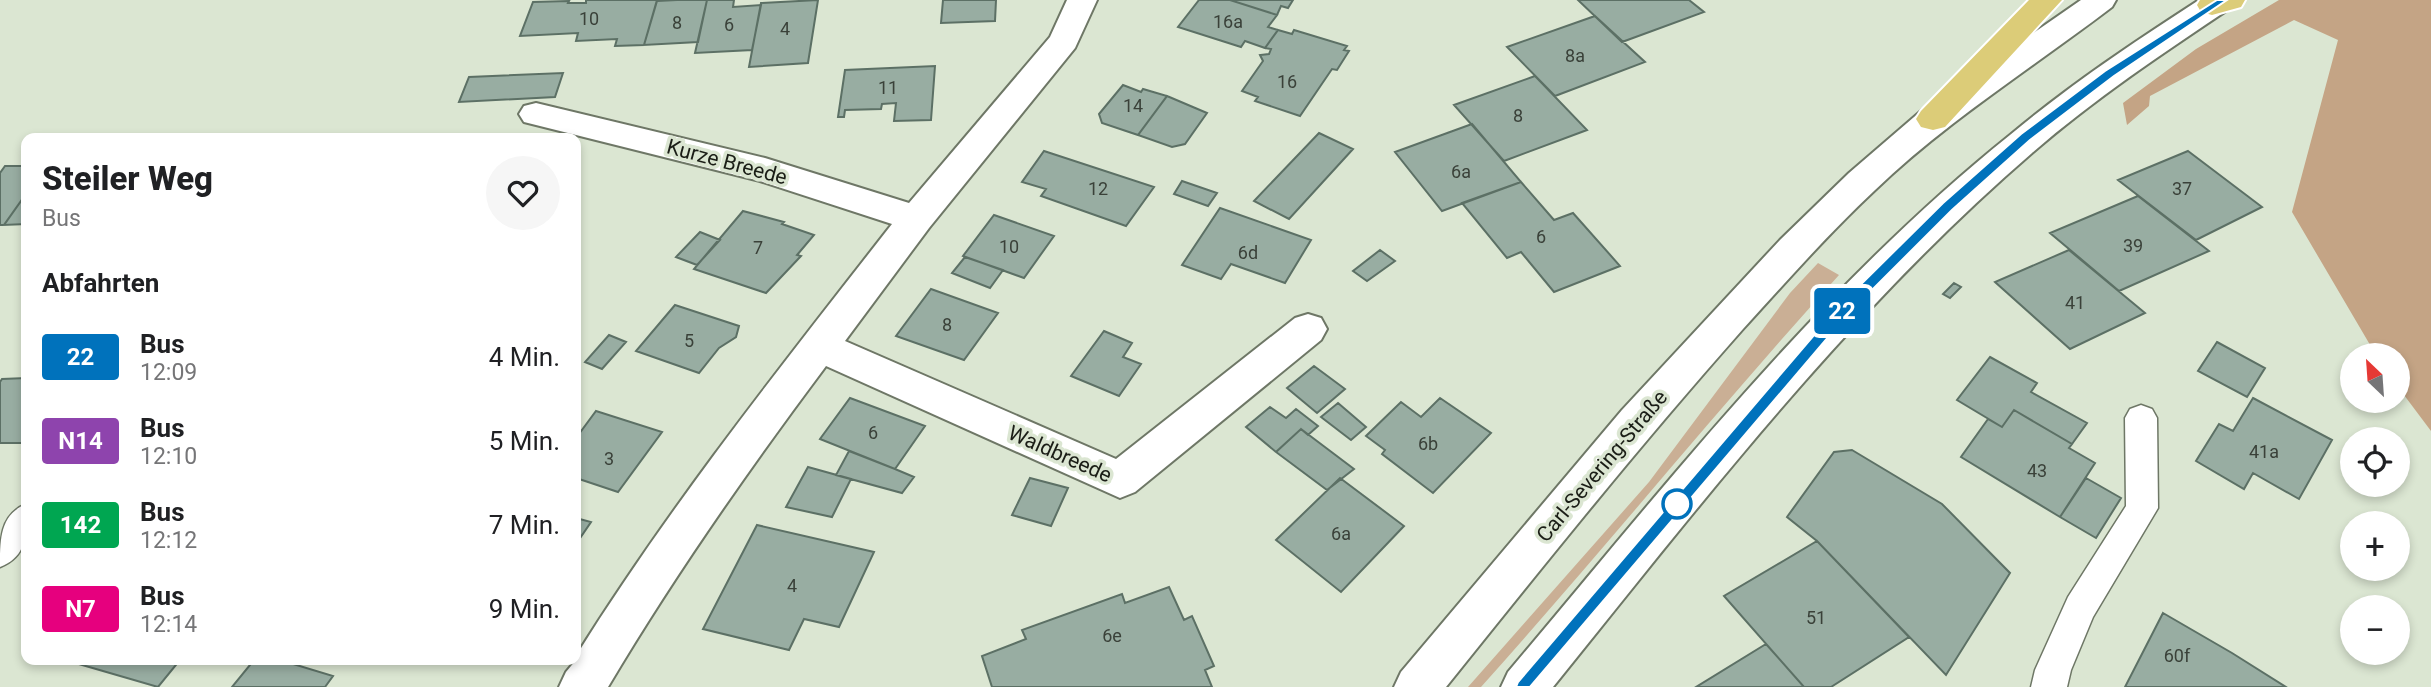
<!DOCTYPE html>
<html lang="de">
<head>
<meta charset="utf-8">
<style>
  body { margin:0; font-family:Roboto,sans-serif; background:#f6f6f6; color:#202124; height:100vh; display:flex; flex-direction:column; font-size:26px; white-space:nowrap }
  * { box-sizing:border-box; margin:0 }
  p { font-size:23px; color:#757577 }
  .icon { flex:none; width:38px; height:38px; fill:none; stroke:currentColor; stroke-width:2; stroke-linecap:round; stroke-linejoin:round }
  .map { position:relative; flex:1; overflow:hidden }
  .side { position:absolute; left:21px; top:133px; width:560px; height:532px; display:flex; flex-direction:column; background:#fff; border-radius:14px; box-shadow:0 4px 10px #0003 }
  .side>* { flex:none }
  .badge { padding:0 14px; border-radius:5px; font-size:24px; line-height:46px }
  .needle { width:46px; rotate:335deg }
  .fabs { position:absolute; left:2340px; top:343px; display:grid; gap:14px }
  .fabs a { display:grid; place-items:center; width:70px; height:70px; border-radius:50%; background:#fff; box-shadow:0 4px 10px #0003; font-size:35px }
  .map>.badge { position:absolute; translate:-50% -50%; box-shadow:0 0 0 4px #fff }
  h2 { padding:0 21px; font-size:26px; line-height:63px }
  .round { display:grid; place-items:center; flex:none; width:74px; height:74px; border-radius:37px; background:#f6f6f6 }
  .head { display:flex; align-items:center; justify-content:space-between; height:119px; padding:0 21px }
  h1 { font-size:33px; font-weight:800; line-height:52px }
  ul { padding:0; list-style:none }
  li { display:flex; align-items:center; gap:21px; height:84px; padding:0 21px }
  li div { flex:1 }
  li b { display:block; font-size:26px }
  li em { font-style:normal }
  li .badge { min-width:77px; font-weight:700; text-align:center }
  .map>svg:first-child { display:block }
  .green { fill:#caaf95 }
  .forest { fill:#c4a485 }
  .building { fill:#98ada2; stroke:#5c7065; stroke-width:2 }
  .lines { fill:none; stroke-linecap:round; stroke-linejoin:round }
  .service-casing { stroke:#6e7766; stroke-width:3 }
  .minor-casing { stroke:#6e7766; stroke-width:4 }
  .secondary-casing { stroke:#6e7766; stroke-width:4 }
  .trunk-casing { stroke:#fff; stroke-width:4 }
  .service { fill:#fff; fill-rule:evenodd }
  .minor { fill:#fff; fill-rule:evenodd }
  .secondary { fill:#fff; fill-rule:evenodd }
  .trunk { fill:#dccc78; fill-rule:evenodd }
  .line { fill:#0072bc; stroke:#fff; stroke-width:2 }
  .stop-dot { fill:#fff; stroke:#0072bc; stroke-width:3.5 }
  .labels { text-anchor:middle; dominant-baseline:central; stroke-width:7; stroke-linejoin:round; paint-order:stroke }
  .number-label { font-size:18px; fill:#3a4139 }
  .street-label { font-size:21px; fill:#1a1d16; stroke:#dbe6d2 }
</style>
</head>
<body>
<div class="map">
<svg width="2431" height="687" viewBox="0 0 2431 687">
  <rect width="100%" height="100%" fill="#dbe6d2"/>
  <path class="green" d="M1818 263 1839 275C1717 410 1602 552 1481 687H1468L1649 482 1790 293Z"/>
  <path class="forest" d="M2279 0H2431V431L2398 387V355H2376L2292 212 2338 40 2294 20 2150 96 2149 106 2127 125 2123 103 2196 49Z"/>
  <path class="building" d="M586 0H657L644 45 615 46 617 39 576 41 578 33 520 36 533 2 569 1 568 3H586Z
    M677 0H707L698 42 644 45 657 1Z
    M707 0H734L733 7 761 5 752 50 695 53Z
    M818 0 808 63 749 67 761 3Z
    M943 0H996L995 21 941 23Z
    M1199 0H1230L1277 15 1268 27 1278 30 1265 48 1245 41 1241 47 1178 27Z
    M1230 0H1293L1288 8 1281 6 1277 15Z
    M1578 0H1689L1704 12 1622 42Z
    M1595 16 1645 62 1555 96 1507 47Z
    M1278 30 1292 34 1294 30 1347 46 1344 50 1349 51 1337 70 1332 69 1300 116 1255 101 1258 97 1242 91 1263 61 1260 55 1269 54 1271 49 1265 48Z
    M935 66 931 120 894 121 896 103 882 104 881 109 845 110 844 117H838L845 70Z
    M563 73 555 97 459 102 469 77Z
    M1535 76 1587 130 1504 161 1454 105Z
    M1123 85 1141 92 1143 89 1167 96 1138 135 1102 123 1099 114Z
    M1167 96 1207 113 1185 144 1172 147 1138 135Z
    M1472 124 1521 182 1442 211 1395 152Z
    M1319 133 1353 149 1289 219 1254 201Z
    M1044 151 1154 187 1126 226 1041 196 1046 189 1022 182Z
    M2188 151 2262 207 2196 240 2118 180Z
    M5 166H26V194L4 225H0V173Z
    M1182 181 1217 193 1208 206 1174 194Z
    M1521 182 1554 220 1573 213 1620 266 1554 292 1521 252 1507 258 1462 203Z
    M26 194V224L4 225Z
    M2138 196 2209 251 2119 291 2050 233Z
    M1220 208 1311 240 1285 283 1231 264 1221 279 1182 265Z
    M743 211 784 222 782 224 814 235 797 255 801 256 766 293 694 269Z
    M994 215 1054 236 1024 278 963 256Z
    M700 232 720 240 697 265 676 257Z
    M1380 250 1395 261 1367 281 1353 271Z
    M2069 250 2145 313 2070 349 1995 282Z
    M965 257 1003 270 990 288 952 273Z
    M1954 283 1961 287 1950 298 1943 294Z
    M931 289 998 313 964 360 896 336Z
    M675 305 739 326 736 337 719 348 699 373 636 351Z
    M1104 331 1132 343 1123 357 1141 364 1119 396 1071 376Z
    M609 335 626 342 602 369 585 362Z
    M2217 342 2265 368 2247 397 2198 371Z
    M1990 357 2037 383 2031 392 2087 423 2072 444 2014 410 2002 427 1957 400Z
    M1314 366 1345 389 1317 413 1287 388Z
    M26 378V443H0V382L2 379Z
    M850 398 925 426 895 469 820 439Z
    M1440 398 1491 433 1433 493 1382 454 1385 450 1366 436 1401 402 1421 417Z
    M2253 398 2332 440 2299 499 2253 473 2244 489 2196 461 2219 424 2233 431Z
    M1338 403 1366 427 1351 440 1321 417Z
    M1270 407 1286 418 1296 409 1318 426 1308 435 1301 429 1276 452 1246 427Z
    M2014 410 2072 444 2069 448 2095 463 2060 517 1961 457 1988 419 2002 427Z
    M596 411 662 432 618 492 576 478V438Z
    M1301 429 1354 469 1327 490 1276 452Z
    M1852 450 1942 504 2010 573 1946 675 1817 541 1787 517 1834 452Z
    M849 451 895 469 914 477 902 493 836 475Z
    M808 467 851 479 832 517 786 507Z
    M1030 478 1068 488 1051 526 1012 515Z
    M1340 478 1404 526 1341 592 1276 540Z
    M2086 478 2121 498 2096 538 2060 517Z
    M576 518 591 522 576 544Z
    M757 525 874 552 839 627 804 619 789 650 703 629Z
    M1817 541 1909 637 1831 687H1804L1724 596Z
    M1169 587 1184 620 1192 616 1214 666 1205 670 1212 687H992L982 656 1026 639 1022 630 1122 594 1125 603Z
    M2163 613 2232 653 2286 687H2125Z
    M1766 644 1804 687H1696Z
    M65 660H180L158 687Z
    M254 660H280L333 676 325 687H232Z"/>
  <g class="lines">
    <defs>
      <path id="service" d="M2141 405 2152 409 2157 418 2158 508 2093 617 2071 670 2067 687H2031L2035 670 2068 597 2126 506 2125 418 2130 409Z
        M26 504C27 530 29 556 0 567 0 539 0 515 26 504Z"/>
      <path id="minor" d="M1067 0H1097L1075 48 929 228 845 341 1116 459 1295 318 1308 314 1321 318 1327 329 1321 340 1135 492 1120 498 826 366C748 470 674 576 608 687H559L566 672 576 660V656C671 504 782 365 892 224L760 181 524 122 519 114 524 106 536 103 765 158 909 203 1050 37Z"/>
      <path id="secondary" d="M2081 0H2116L2112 7C2032 68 1947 121 1874 191 1828 234 1786 282 1743 329 1640 445 1543 566 1446 687H1394L1401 672 1622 410 1780 240 1849 173 1921 111Z
        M2199 0H2236L2232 7C2163 53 2094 99 2032 153 1850 310 1703 501 1553 687H1501L1508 672C1665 486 1819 288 2010 135 2070 85 2134 42 2199 0Z"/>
      <path id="trunk" d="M2029 0H2062L1945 127 1933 130 1921 127 1916 119 1921 111Z
        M2200 0H2245L2241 7 2212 15 2201 12 2197 5Z"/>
    </defs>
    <use href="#service" class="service-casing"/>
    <use href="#minor" class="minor-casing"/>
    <use href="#secondary" class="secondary-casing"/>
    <use href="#trunk" class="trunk-casing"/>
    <use href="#service" class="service"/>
    <use href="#minor" class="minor"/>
    <use href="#secondary" class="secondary"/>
    <use href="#trunk" class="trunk"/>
  </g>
  <path class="line" d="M2217 0H2227L2114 76 2030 140 1952 210 1847 315 1530 687H1516L1518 682 1838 307 1943 203 2021 134 2105 71Z"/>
  <circle class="stop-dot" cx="1677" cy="504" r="14"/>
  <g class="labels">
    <g class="number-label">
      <text x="589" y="18">10</text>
      <text x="1228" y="21">16a</text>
      <text x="677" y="22">8</text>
      <text x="729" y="24">6</text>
      <text x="785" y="28">4</text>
      <text x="1575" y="55">8a</text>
      <text x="1287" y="81">16</text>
      <text x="888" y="87">11</text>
      <text x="1133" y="105">14</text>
      <text x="1518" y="115">8</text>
      <text x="1461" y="171">6a</text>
      <text x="1098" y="188">12</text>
      <text x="2182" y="188">37</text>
      <text x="1541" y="236">6</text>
      <text x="2133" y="245">39</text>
      <text x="1009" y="246">10</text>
      <text x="758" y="247">7</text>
      <text x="1248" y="252">6d</text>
      <text x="2075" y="302">41</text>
      <text x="947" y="324">8</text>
      <text x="689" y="340">5</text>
      <text x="873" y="432">6</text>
      <text x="1428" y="443">6b</text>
      <text x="2264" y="451">41a</text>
      <text x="609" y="458">3</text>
      <text x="2037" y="470">43</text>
      <text x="1341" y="533">6a</text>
      <text x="792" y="585">4</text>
      <text x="1816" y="617">51</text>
      <text x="1112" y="635">6e</text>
      <text x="2177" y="655">60f</text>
    </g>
    <g class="street-label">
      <text transform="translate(727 162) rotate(15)">Kurze Breede</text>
      <text transform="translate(1060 454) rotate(24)">Waldbreede</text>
      <text transform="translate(1602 466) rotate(-50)">Carl-Severing-Straße</text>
    </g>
  </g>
</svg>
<div class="fabs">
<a><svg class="needle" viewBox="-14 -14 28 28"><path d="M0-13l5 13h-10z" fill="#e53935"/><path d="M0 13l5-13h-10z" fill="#757577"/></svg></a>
<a><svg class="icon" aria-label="locate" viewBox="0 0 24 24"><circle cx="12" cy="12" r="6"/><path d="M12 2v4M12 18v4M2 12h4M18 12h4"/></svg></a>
<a>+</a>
<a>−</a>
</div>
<b class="badge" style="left:1842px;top:311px;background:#0072bc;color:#fff">22</b>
<section class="side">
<div class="head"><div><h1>Steiler Weg</h1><p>Bus</p></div><a class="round"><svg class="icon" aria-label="heart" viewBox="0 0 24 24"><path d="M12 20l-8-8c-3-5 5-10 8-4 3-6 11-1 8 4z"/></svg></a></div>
<h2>Abfahrten</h2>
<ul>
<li><span class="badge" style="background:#0072bc;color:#fff">22</span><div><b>Bus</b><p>12:09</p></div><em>4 Min.</em></li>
<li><span class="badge" style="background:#8e44ad;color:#fff">N14</span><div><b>Bus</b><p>12:10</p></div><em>5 Min.</em></li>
<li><span class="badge" style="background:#00a651;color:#fff">142</span><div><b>Bus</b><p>12:12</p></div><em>7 Min.</em></li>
<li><span class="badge" style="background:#e6007e;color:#fff">N7</span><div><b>Bus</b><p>12:14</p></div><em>9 Min.</em></li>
</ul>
</section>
</div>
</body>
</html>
